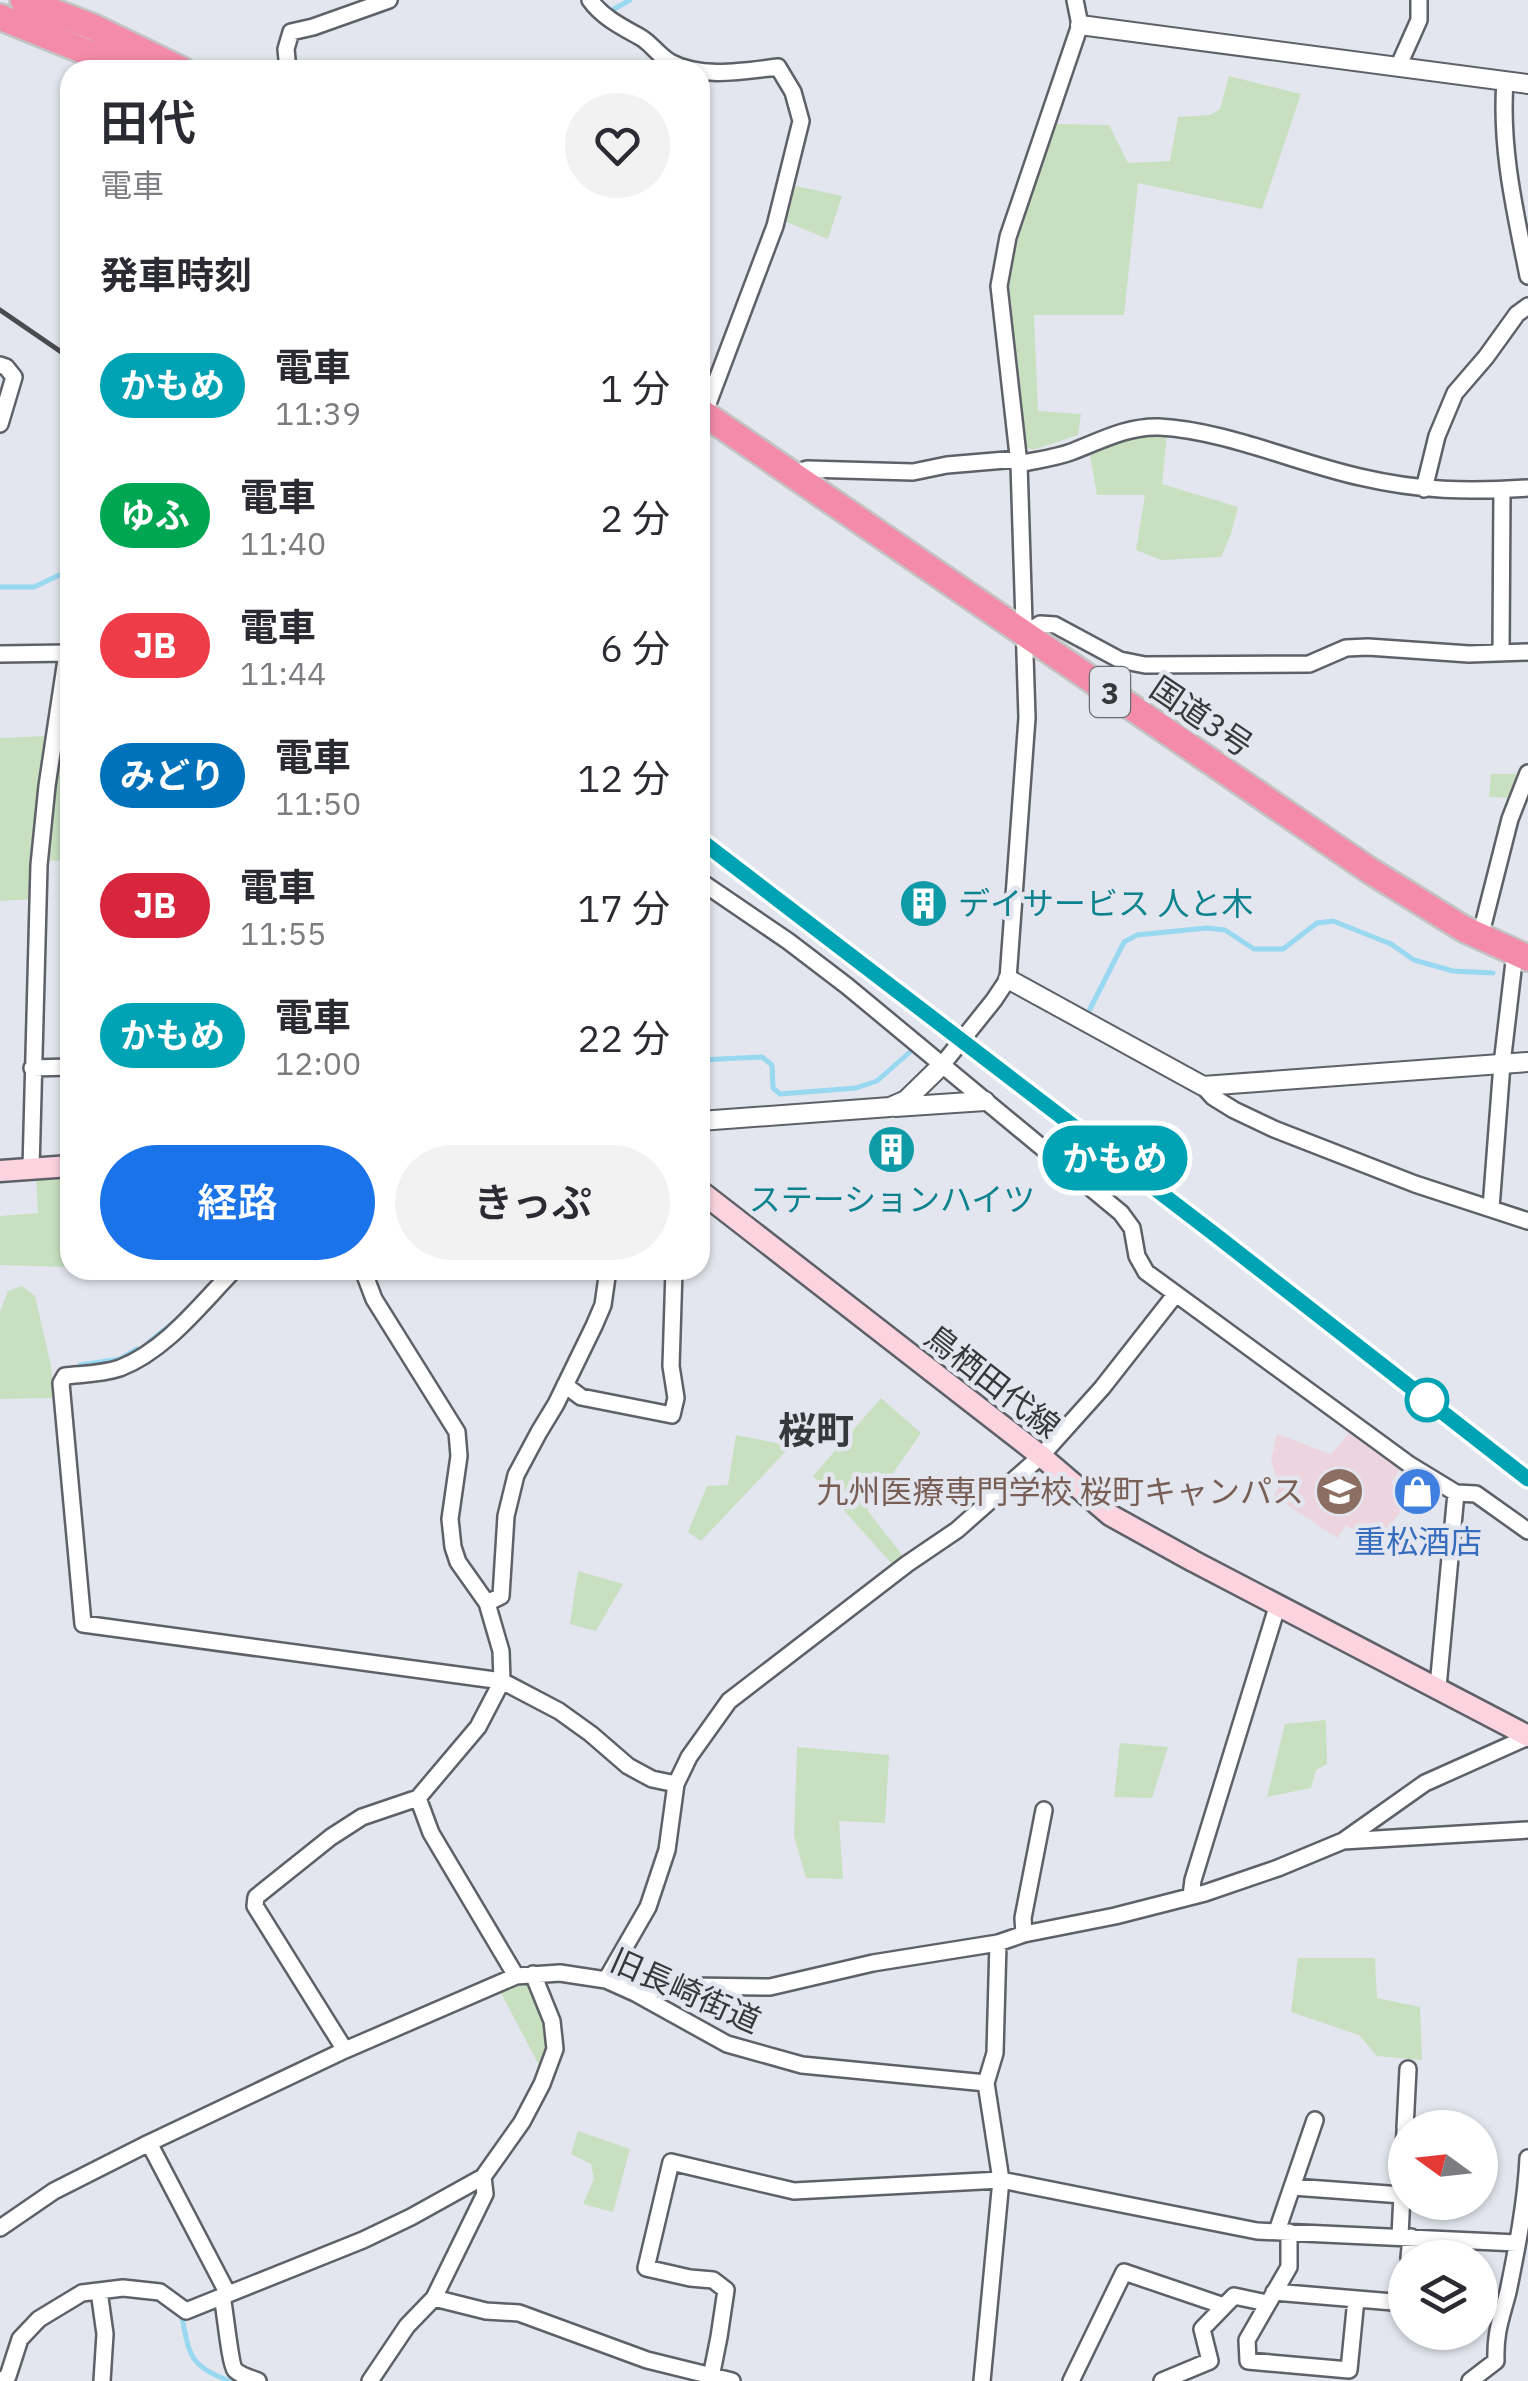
<!DOCTYPE html>
<html lang="ja">
<head>
<meta charset="utf-8">
<style>
  body { margin:0; font-family:"IBM Plex Sans","Noto Sans JP",sans-serif; background:#f2f2f3; color:#2b2b33; height:100vh; display:flex; flex-direction:column; font-size:38px; white-space:nowrap }
  * { box-sizing:border-box; margin:0 }
  p { font-size:32px; color:#7c7c81 }
  .icon { flex:none; width:55px; height:55px; fill:none; stroke:currentColor; stroke-width:2; stroke-linecap:round; stroke-linejoin:round }
  .map { position:relative; flex:1; overflow:hidden }
  .details { position:absolute; left:60px; top:60px; width:650px; height:1220px; display:flex; flex-direction:column; background:#fff; border-radius:30px; box-shadow:0 2px 8px #0004 }
  .details>* { flex:none }
  .badge { padding:0 20px; border-radius:32px; font-size:35px; line-height:65px }
  .needle { width:65px; rotate:285deg }
  .controls { position:absolute; left:1388px; top:2110px; display:grid; gap:20px }
  .controls a { display:grid; place-items:center; width:110px; height:110px; border-radius:50%; background:#fff; box-shadow:0 2px 8px #0004; font-size:50px }
  .map>.badge { position:absolute; translate:-50% -50%; box-shadow:0 0 0 5px #fff }
  h2 { padding:0 40px; font-size:38px; line-height:90px }
  .round { display:grid; place-items:center; flex:none; width:105px; height:105px; border-radius:52px; background:#f2f2f3 }
  .headline { display:flex; align-items:center; justify-content:space-between; height:170px; padding:0 40px }
  h1 { font-size:48px; font-weight:600; line-height:75px }
  .action { display:flex; gap:20px; margin-top:auto; padding:20px 40px }
  .action a { flex:1; height:115px; border-radius:60px; background:#1a73e8; color:#fff; font-size:40px; font-weight:600; line-height:115px; text-align:center }
  .action a+a { background:#f2f2f3; color:#2b2b33 }
  ul { padding:0; list-style:none }
  li { display:flex; align-items:center; gap:30px; height:130px; padding:0 40px }
  li div { flex:1 }
  li b { display:block; font-size:38px }
  li em { font-style:normal }
  li .badge { min-width:110px; font-weight:700; text-align:center }
  .map>svg:first-child { display:block }
  .education { fill:#edd5df }
  .green { fill:#c8e0c0 }
  .lines { fill:none; stroke-linecap:round; stroke-linejoin:round }
  .stream { stroke:#99d8f1; stroke-width:5 }
  .minor-casing { stroke:#5e6168; stroke-width:20 }
  .tertiary-casing { stroke:#5e6168; stroke-width:22 }
  .secondary-casing { stroke:#5e6168; stroke-width:25 }
  .trunk-casing { stroke:#c3c3c4; stroke-width:30 }
  .minor { stroke:#fff; stroke-width:15 }
  .tertiary { stroke:#fff; stroke-width:18 }
  .secondary { stroke:#fbd4df; stroke-width:20 }
  .trunk { stroke:#f48baa; stroke-width:25 }
  .rail { stroke:#494b4f; stroke-width:5 }
  .line-casing { stroke:#fff; stroke-width:22 }
  .line { stroke:#00a3b4; stroke-width:15 }
  .stop-dot { fill:#fff; stroke:#00a3b4; stroke-width:5 }
  .labels { text-anchor:middle; dominant-baseline:central; stroke-width:9; stroke-linejoin:round; paint-order:stroke }
  .shield { fill:#e3e6ee; stroke:#6a6c71; stroke-width:2.5 }
  .shield-label { font-size:30px; font-weight:bold; fill:#36383b }
  .street-label { font-size:32px; fill:#36383b; stroke:#e3e6ee }
  .culture-label { font-size:32px; fill:#0d838f; stroke:#e3e6ee; text-anchor:start }
  .education-label { font-size:32px; fill:#785e54; stroke:#e3e6ee; text-anchor:end }
  .shop-label { font-size:32px; fill:#366cbe; stroke:#e3e6ee }
  .quarter-label { font-size:38px; font-weight:bold; fill:#36383b; stroke:#e3e6ee }
</style>
</head>
<body>
<div class="map">
<svg width="1528" height="2381" viewBox="0 0 1528 2381">
  <rect width="100%" height="100%" fill="#e3e6ee"/>
  <path class="education" d="M1349 1433 1400 1469 1391 1483 1410 1498 1376 1546 1346 1525 1337 1538 1274 1496 1279 1486 1271 1461 1277 1434 1331 1454Z"/>
  <path class="green" d="M1229 76 1301 94 1262 209 1138 183 1124 315H1034L1038 411 1081 414 1078 435 1033 450 1024 446 1009 285 1017 241 1056 124 1109 125 1128 163 1170 161 1178 117 1210 115 1220 109Z
    M796 186 842 196 828 239 784 221Z
    M1167 434 1162 484 1238 507 1231 534 1221 557 1161 560 1136 550 1145 495H1097L1090 455 1122 440Z
    M70 679V860L47 861 60 736Z
    M48 736 33 899 0 901V738Z
    M1491 774H1522L1512 798 1489 797Z
    M70 1176V1267L0 1265V1216L38 1213 36 1178Z
    M22 1286 35 1296 51 1366 54 1398 0 1399V1312L8 1291Z
    M881 1398 921 1433 867 1510 903 1556 892 1564 813 1476Z
    M736 1435 791 1446 701 1541 688 1532 707 1486 728 1485Z
    M578 1571 623 1584 596 1631 570 1624Z
    M1326 1720 1327 1764 1316 1770 1311 1788 1267 1797 1285 1724Z
    M1120 1743 1168 1747 1152 1798 1114 1797Z
    M797 1747 889 1755 885 1823 839 1821 843 1879 806 1878 794 1836Z
    M1298 1958H1375L1377 1998 1420 2007 1422 2060 1377 2056 1359 2035 1291 2012Z
    M529 1983C547 2022 554 2029 542 2071L500 1991Z
    M578 2131 630 2149 613 2212 583 2204 594 2179 591 2164 571 2154Z"/>
  <g class="lines">
    <path class="stream" d="M614 9 630 0
      M0 587H34L70 570
      M1090 1009 1124 942 1137 935 1207 928 1225 930 1254 949H1283L1317 923 1333 921 1391 944 1414 960 1453 971 1493 973
      M700 1060 762 1057 772 1065 773 1088 780 1094 856 1088 877 1081 911 1051
      M149 1342 174 1322
      M80 1365 120 1359 137 1349
      M182 2317C189 2355 190 2367 230 2381"/>
    <defs>
      <path id="minor" d="M590 0C602 17 622 27 640 37 651 43 658 55 670 62 701 79 744 71 778 67L793 92 801 121 775 226 704 414
        M1398 67 1419 20V0
        M288 70 286 49 291 32 313 27 389 0
        M1505 81C1500 148 1515 211 1528 276
        M0 365 6 367 14 377 0 424
        M1019 464C1036 460 1055 458 1071 452 1100 441 1127 426 1159 427 1223 430 1297 463 1360 477 1420 491 1467 492 1528 488
        M792 474 807 469 913 472 947 465 1018 459
        M1424 489 1437 436 1455 393 1486 357 1517 314 1528 306
        M1025 634 1040 624 1055 625 1120 660 1145 665 1309 664 1346 648 1368 647 1469 654 1528 652
        M1501 653 1502 490
        M0 654 70 653
        M700 881 788 941 847 986 1121 1213 1132 1228 1137 1256 1146 1272 1410 1465 1456 1493 1476 1494 1528 1531
        M1480 937 1510 819 1528 773
        M942 1065 994 1000 1008 979 1027 718 1019 464 999 286 1008 237 1080 25 1075 0
        M32 1068 70 1067
        M1203 1086 1213 1097 1234 1110 1274 1129 1415 1184 1528 1221
        M31 1169 39 865 47 786 67 653
        M1491 1208 1502 1064 1515 953
        M234 1270C200 1305 166 1350 120 1368 102 1374 83 1374 65 1376L61 1383 83 1624 502 1681 559 1711 591 1734 628 1766 652 1779 676 1784
        M363 1270 374 1299 457 1432 459 1456 450 1519 453 1547 458 1562 487 1603 501 1651 502 1681 478 1727 418 1798 431 1833 516 1976
        M565 1385 581 1397 672 1415 676 1398 671 1366 674 1270
        M487 1603 501 1596 506 1516 516 1475 539 1432 556 1404 594 1326 603 1305 608 1270
        M1438 1687 1456 1493
        M1343 1841 1528 1830
        M1191 1896 1193 1880 1278 1604
        M1024 1934 1023 1918 1044 1810
        M606 1980 648 1907 667 1850 676 1784 689 1757 729 1701 907 1564 957 1530 1041 1456 1102 1388 1175 1295
        M635 1993 688 1986 770 1987 873 1963 998 1943 1024 1934 1115 1916 1205 1893 1278 1868 1343 1841 1425 1783 1528 1737
        M345 2050 255 1906 256 1897 331 1837 362 1817 418 1798
        M1405 2128 1408 2069
        M149 2143 228 2294
        M1293 2187 1402 2195
        M0 2228 54 2191 149 2143 345 2050 516 1976 560 1973 606 1980 635 1993 727 2044 802 2065 986 2083
        M1277 2231 1315 2120
        M1289 2232V2267L1247 2340 1248 2361 1349 2370 1356 2299
        M1400 2236 1405 2131
        M1409 2258 1411 2237
        M99 2291 105 2334 102 2381
        M1274 2292 1405 2303
        M222 2296C225 2310 230 2364 235 2370 241 2376 251 2378 258 2381
        M434 2298 486 2311 519 2313 647 2360 732 2381
        M1480 2310 1502 2312
        M711 2377 719 2337 726 2290 713 2280 690 2278 646 2268 671 2162 794 2191 1001 2180 1257 2231 1517 2243
        M1 2381 8 2376 20 2339 39 2319 82 2293 123 2288 160 2292 186 2311 363 2240 411 2217 483 2177
        M370 2381 407 2326 434 2298 485 2194 483 2177 522 2122 542 2084 555 2049 552 2021 533 1974
        M982 2381 1001 2180 986 2083 995 2053 998 1943
        M1071 2381 1124 2272 1224 2306
        M1162 2381 1210 2361 1202 2329 1234 2296 1267 2303
        M1470 2381 1496 2361C1495 2332 1501 2319 1508 2292 1517 2248 1526 2202 1528 2158"/>
      <path id="tertiary" d="M1080 25 1528 84
        M1008 979 1203 1086 1528 1062
        M895 1107 985 1101
        M700 1121 890 1107 906 1100 942 1065"/>
      <path id="secondary" d="M0 1171 70 1166
        M700 1191 1041 1456 1110 1515 1193 1561 1528 1736"/>
      <path id="trunk" d="M23 0 93 27 182 70
        M0 17 131 70
        M700 411 1369 870 1464 929 1528 958"/>
    </defs>
    <use href="#minor" class="minor-casing"/>
    <use href="#tertiary" class="tertiary-casing"/>
    <use href="#secondary" class="secondary-casing"/>
    <use href="#trunk" class="trunk-casing"/>
    <use href="#minor" class="minor"/>
    <use href="#tertiary" class="tertiary"/>
    <use href="#secondary" class="secondary"/>
    <use href="#trunk" class="trunk"/>
    <path class="rail" d="M0 310 70 358
      M700 840 1213 1233 1528 1479"/>
  </g>
  <g class="lines">
    <defs>
      <path id="line" d="M700 840 1213 1233 1528 1479"/>
    </defs>
    <use href="#line" class="line-casing"/>
    <use href="#line" class="line"/>
  </g>
  <defs>
    <symbol id="building-disc" viewBox="-11 -11 22 22"><circle r="9.5" fill="#0f9aa8" stroke="#e3e6ee"/><path d="M-4-6H4V6H1V3H-1V6H-4ZM-2.5-4.3h1.7v1.8h-1.7ZM.8-4.3h1.7v1.8H.8ZM-2.5-1h1.7V.8h-1.7ZM.8-1h1.7V.8H.8Z" fill="#fff"/></symbol>
    <symbol id="university-disc" viewBox="-11 -11 22 22"><circle r="9.5" fill="#8d6e63" stroke="#e3e6ee"/><path d="M0-5L7-2L0 1L-7-2ZM-4 1L0 2.5L4 1V4Q0 6-4 4Z" fill="#fff"/></symbol>
    <symbol id="shop-disc" viewBox="-11 -11 22 22"><circle r="9.5" fill="#3f7fe0" stroke="#e3e6ee"/><path d="M-5-2.5h2.3a2.7 3.5 0 0 1 5.4 0H5L5.5 6h-11ZM-1.5-2.5h3a1.5 2.3 0 0 0-3 0Z" fill="#fff"/></symbol>
  </defs>
  <g fill-rule="evenodd">
    <use href="#building-disc" x="896" y="876" width="55" height="55"/>
    <use href="#building-disc" x="864" y="1122" width="55" height="55"/>
    <use href="#university-disc" x="1312" y="1464" width="55" height="55"/>
    <use href="#shop-disc" x="1390" y="1464" width="55" height="55"/>
  </g>
  <circle class="stop-dot" cx="1427" cy="1400" r="20"/>
  <g class="labels">
    <rect class="shield" x="1090" y="667" width="40" height="50" rx="8"/>
    <g class="shield-label">
      <text x="1110" y="692">3</text>
    </g>
    <g class="street-label">
      <text transform="translate(1202 716) rotate(34)">国道3号</text>
      <text transform="translate(993 1381) rotate(38)">鳥栖田代線</text>
      <text transform="translate(686 1990) rotate(24)">旧長崎街道</text>
    </g>
    <g class="culture-label">
      <text x="958" y="903">デイサービス 人と木</text>
      <text x="892" y="1199" text-anchor="middle">ステーションハイツ</text>
    </g>
    <g class="education-label">
      <text x="1304" y="1491">九州医療専門学校 桜町キャンパス</text>
    </g>
    <g class="shop-label">
      <text x="1418" y="1541">重松酒店</text>
    </g>
    <g class="quarter-label">
      <text x="816" y="1429">桜町</text>
    </g>
  </g>
</svg>
<div class="controls">
<a><svg class="needle" viewBox="-14 -14 28 28"><path d="M0-13l5 13h-10z" fill="#e53935"/><path d="M0 13l5-13h-10z" fill="#7c7c81"/></svg></a>
<a><svg class="icon" aria-label="layers" viewBox="0 0 24 24"><path d="M12 4l9 5-9 5-9-5zM3 14l9 5 9-5"/></svg></a>
</div>
<b class="badge" style="left:1115px;top:1158px;background:#00a3b4;color:#fff">かもめ</b>
<section class="details">
<div class="headline"><div><h1>田代</h1><p>電車</p></div><a class="round"><svg class="icon" aria-label="heart" viewBox="0 0 24 24"><path d="M12 20l-8-8c-3-5 5-10 8-4 3-6 11-1 8 4z"/></svg></a></div>
<h2>発車時刻</h2>
<ul>
<li><span class="badge" style="background:#00a3b4;color:#fff">かもめ</span><div><b>電車</b><p>11:39</p></div><em>1 分</em></li>
<li><span class="badge" style="background:#00a651;color:#fff">ゆふ</span><div><b>電車</b><p>11:40</p></div><em>2 分</em></li>
<li><span class="badge" style="background:#ee3d49;color:#fff">JB</span><div><b>電車</b><p>11:44</p></div><em>6 分</em></li>
<li><span class="badge" style="background:#0072bc;color:#fff">みどり</span><div><b>電車</b><p>11:50</p></div><em>12 分</em></li>
<li><span class="badge" style="background:#d7263d;color:#fff">JB</span><div><b>電車</b><p>11:55</p></div><em>17 分</em></li>
<li><span class="badge" style="background:#00a3b4;color:#fff">かもめ</span><div><b>電車</b><p>12:00</p></div><em>22 分</em></li>
</ul>
<div class="action"><a>経路</a><a>きっぷ</a></div>
</section>
</div>
</body>
</html>
